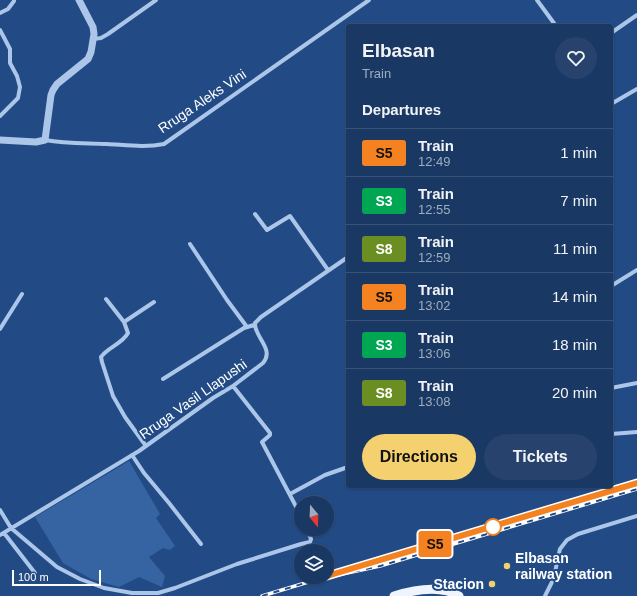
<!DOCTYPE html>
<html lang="en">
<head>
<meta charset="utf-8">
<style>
  body { margin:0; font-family:Arial,sans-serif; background:#27436d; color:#f1f3f6; height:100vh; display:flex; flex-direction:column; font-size:15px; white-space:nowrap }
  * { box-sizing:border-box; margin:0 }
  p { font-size:13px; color:#9facbf }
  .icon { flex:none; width:22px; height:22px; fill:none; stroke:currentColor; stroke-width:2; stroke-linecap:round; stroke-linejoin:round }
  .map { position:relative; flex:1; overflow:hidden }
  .panel { position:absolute; left:346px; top:24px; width:267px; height:464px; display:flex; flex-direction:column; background:#1a3864; border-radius:4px; box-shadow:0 1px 3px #0004,0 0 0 1px #385278 }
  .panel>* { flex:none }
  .badge { padding:0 8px; border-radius:3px; font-size:14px; line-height:26px }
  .needle { width:26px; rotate:161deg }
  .controls { position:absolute; left:294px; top:496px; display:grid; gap:8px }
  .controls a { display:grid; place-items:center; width:40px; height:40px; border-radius:50%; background:#1a3864; box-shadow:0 1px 3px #0004,0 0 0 1px #385278; font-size:20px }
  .scale { position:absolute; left:12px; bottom:10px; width:89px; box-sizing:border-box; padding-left:4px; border:2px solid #fff; border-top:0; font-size:11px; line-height:14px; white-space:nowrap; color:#fff; -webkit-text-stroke:3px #224b85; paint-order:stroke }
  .map>.badge { position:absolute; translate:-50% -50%; box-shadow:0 0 0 2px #fff }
  h2 { padding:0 16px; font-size:15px; line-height:36px }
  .round { display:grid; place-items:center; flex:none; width:42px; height:42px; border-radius:21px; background:#27436d }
  .summary { display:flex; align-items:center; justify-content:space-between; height:68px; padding:0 16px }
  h1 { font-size:19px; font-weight:800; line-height:30px }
  .button { display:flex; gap:8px; margin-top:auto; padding:8px 16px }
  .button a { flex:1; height:46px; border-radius:24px; background:#f4d16e; color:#111; font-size:16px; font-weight:800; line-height:46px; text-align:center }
  .button a+a { background:#27436d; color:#f1f3f6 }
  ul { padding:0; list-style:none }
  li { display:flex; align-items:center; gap:12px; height:48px; padding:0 16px; border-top:1px solid #385278 }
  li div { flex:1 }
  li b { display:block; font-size:15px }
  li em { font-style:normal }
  li .badge { min-width:44px; font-weight:700; text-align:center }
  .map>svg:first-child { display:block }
  .green { fill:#3664a2 }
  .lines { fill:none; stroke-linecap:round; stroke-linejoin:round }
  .minor { stroke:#acc6e9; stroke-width:4 }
  .tertiary { stroke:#acc6e9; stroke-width:7 }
  .primary { stroke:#eff4fe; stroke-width:9 }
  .rail-casing { stroke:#fff; stroke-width:3.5 }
  .rail { stroke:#224b85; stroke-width:2; stroke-dasharray:6; stroke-linecap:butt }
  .line-casing { stroke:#fff; stroke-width:9 }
  .line { stroke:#f58220; stroke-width:6 }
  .stop-dot { fill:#fff; stroke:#f58220; stroke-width:2 }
  .poi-dot { fill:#f4d16e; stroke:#224b85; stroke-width:1.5 }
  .labels { text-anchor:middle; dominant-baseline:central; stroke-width:4; stroke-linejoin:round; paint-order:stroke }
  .street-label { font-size:14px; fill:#fff; stroke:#224b85 }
  .poi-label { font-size:14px; font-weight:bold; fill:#fff; stroke:#224b85; text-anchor:start }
</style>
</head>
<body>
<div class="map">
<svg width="637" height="596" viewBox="0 0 637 596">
  <rect width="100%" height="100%" fill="#224b85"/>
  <path class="green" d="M129 461 160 514 156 518 175 546 170 550 163 548 149 557 165 576 162 587 139 577 119 587 91 579 63 563 35 517Z"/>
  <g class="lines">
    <path class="minor" d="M537 0 556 26
      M0 13 8 9 14 1V0
      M0 30 10 49V63L17 76 20 87 18 98 0 116
      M611 33 637 15
      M93 39 101 38 108 34 156 0
      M611 104 637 89
      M45 140C66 144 86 143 107 144 126 145 145 148 164 144L369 0
      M255 214 267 230 290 216 328 270
      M190 244 227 300 247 327
      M611 286 637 270
      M106 299 124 322 128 333C122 344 108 347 101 357L102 362 113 396 125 417 146 446
      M124 322 154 302
      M0 329 22 294
      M163 379 244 328 254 325
      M233 386 270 433V435L262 442 301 516
      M611 388 637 383
      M611 434 637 432
      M132 455 144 473 169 503 201 544
      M290 494 325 475 348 467
      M0 510 11 528 57 567 80 579 104 588 132 593H158L175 588 237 564 301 544 310 542 311 539 307 529
      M4 533 35 573
      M0 535 139 451 213 398 233 386 263 363C275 349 254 337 255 323L261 317 348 257
      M545 596 554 578 557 562 560 549 567 540 578 534 637 516"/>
    <path class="tertiary" d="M0 140 36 142 45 140 51 95 53 90 57 84 88 59 91 52 94 34 93 27 79 0"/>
    <path class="primary" d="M394 596C410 591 431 587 447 591 451 592 455 594 459 596"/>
    <defs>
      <path id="rail" d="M319 579 380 566 637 489
        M262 596 325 577"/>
    </defs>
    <use href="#rail" class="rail-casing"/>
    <use href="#rail" class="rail"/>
  </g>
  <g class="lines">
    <defs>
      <path id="line" d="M327 576 637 483"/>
    </defs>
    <use href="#line" class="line-casing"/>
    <use href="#line" class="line"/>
  </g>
  <circle class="stop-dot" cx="493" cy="527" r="8"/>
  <g class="poi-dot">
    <circle cx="507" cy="566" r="4"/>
    <circle cx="492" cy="584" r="4"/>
  </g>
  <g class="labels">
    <g class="street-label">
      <text transform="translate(202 101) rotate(-34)">Rruga Aleks Vini</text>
      <text transform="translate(193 399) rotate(-35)">Rruga Vasil Llapushi</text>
    </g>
    <g class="poi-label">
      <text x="515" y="558">Elbasan<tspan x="515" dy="16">railway station</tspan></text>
      <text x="484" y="584" text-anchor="end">Stacion</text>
    </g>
  </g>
</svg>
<div class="controls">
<a><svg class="needle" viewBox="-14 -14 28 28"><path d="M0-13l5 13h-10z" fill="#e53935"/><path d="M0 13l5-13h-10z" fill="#9facbf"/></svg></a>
<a><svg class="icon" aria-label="layers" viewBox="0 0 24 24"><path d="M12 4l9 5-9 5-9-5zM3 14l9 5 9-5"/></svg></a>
</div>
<div class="scale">100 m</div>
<b class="badge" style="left:435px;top:544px;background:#f58220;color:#111">S5</b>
<section class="panel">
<div class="summary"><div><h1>Elbasan</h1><p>Train</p></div><a class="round"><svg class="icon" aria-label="heart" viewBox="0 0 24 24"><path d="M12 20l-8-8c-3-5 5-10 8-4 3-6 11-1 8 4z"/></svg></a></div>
<h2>Departures</h2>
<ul>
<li><span class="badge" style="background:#f58220;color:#111">S5</span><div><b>Train</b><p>12:49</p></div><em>1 min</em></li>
<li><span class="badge" style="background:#00a651;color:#fff">S3</span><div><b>Train</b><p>12:55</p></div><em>7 min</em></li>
<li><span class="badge" style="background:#6b8e23;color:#fff">S8</span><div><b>Train</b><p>12:59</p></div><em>11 min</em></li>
<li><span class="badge" style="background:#f58220;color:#111">S5</span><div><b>Train</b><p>13:02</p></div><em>14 min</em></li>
<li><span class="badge" style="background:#00a651;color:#fff">S3</span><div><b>Train</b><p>13:06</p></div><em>18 min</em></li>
<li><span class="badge" style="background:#6b8e23;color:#fff">S8</span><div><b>Train</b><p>13:08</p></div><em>20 min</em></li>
</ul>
<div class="button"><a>Directions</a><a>Tickets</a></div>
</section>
</div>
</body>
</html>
